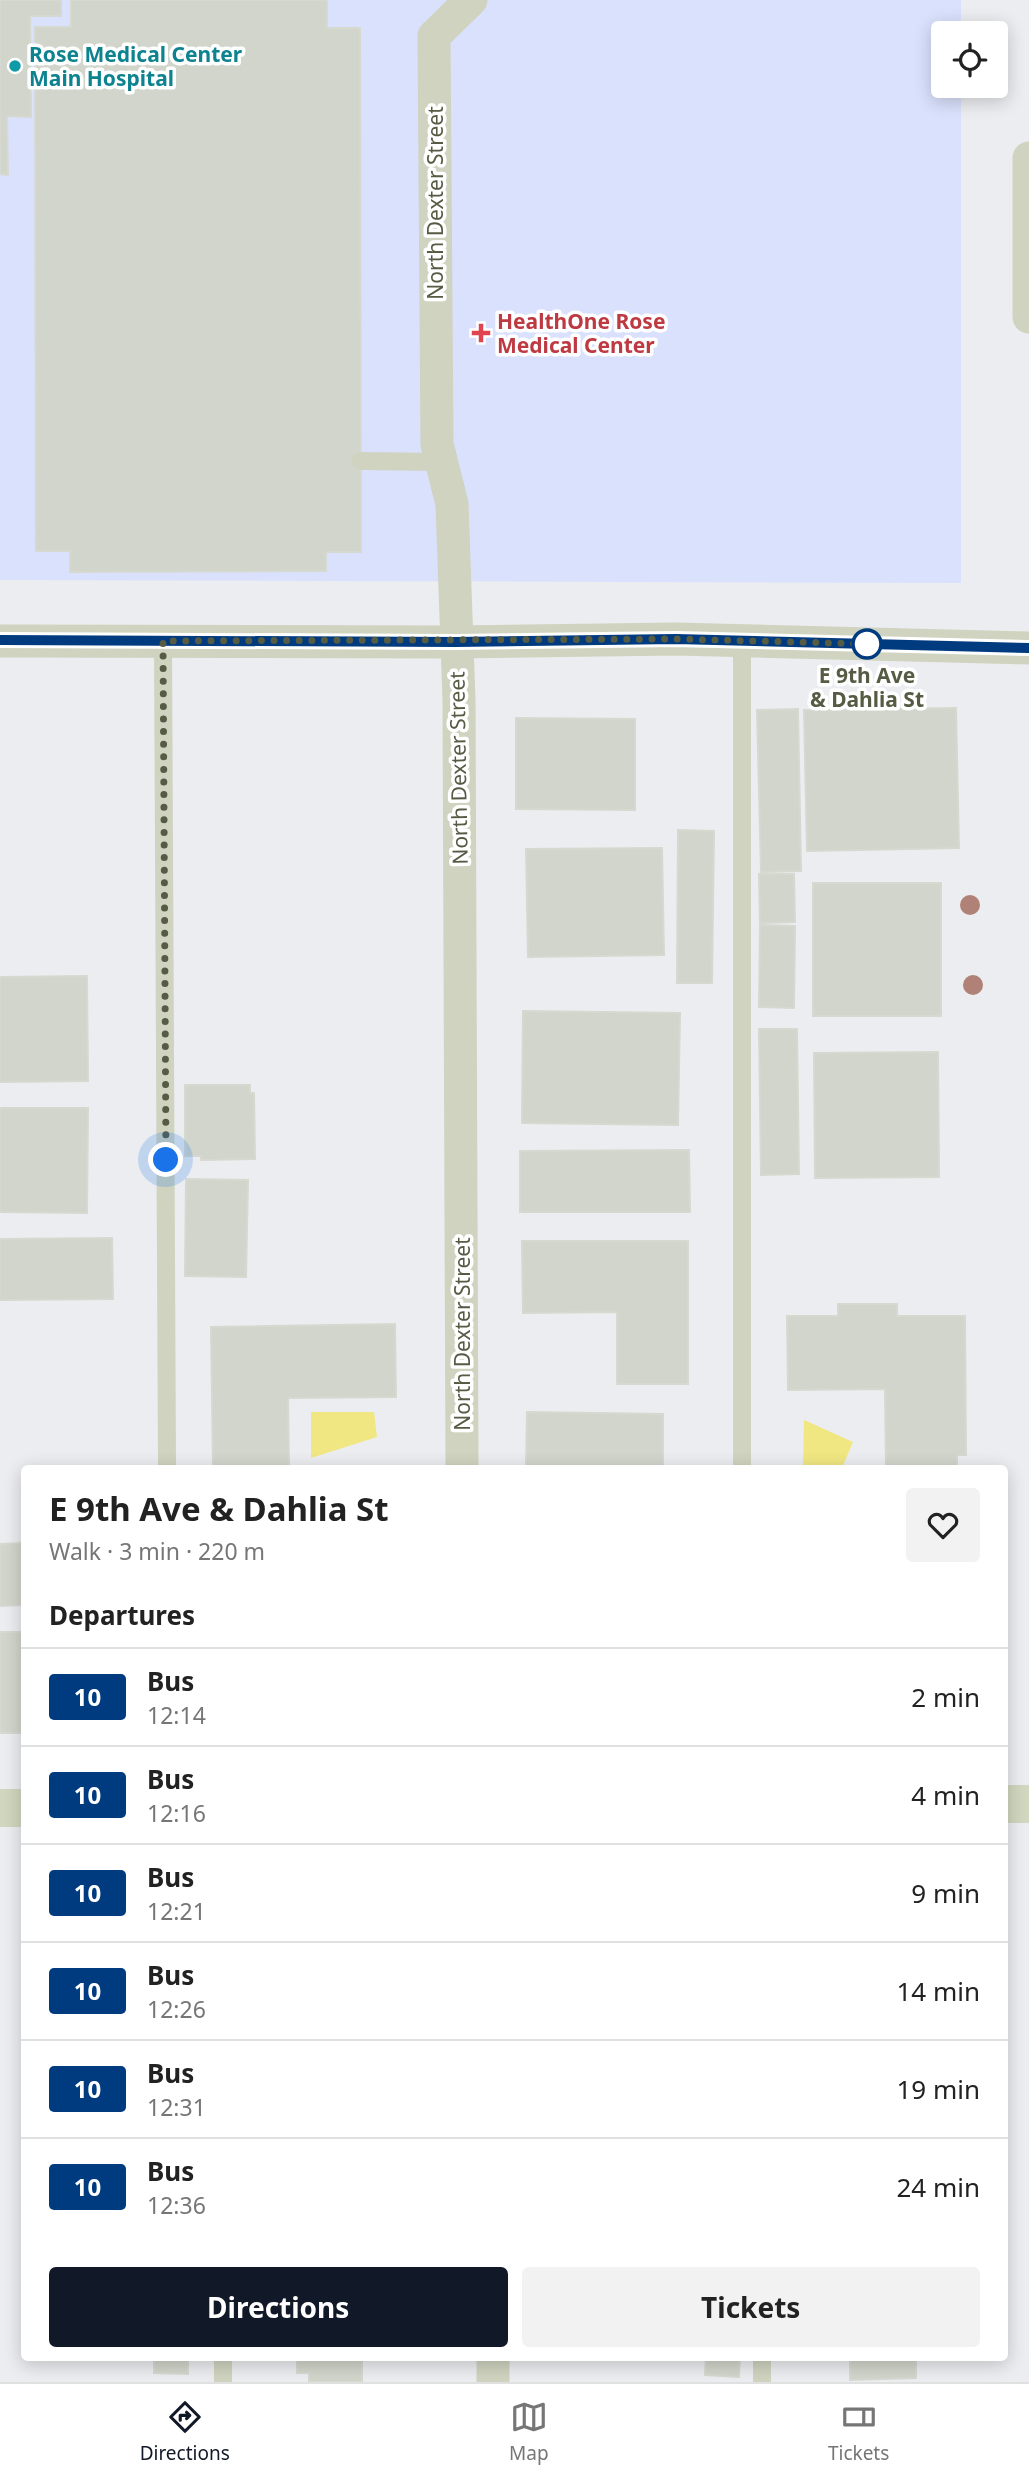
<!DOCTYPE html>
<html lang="en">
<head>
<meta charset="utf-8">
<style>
  body { margin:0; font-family:"Noto Sans",sans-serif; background:#f2f2f2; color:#222; height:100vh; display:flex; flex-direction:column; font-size:26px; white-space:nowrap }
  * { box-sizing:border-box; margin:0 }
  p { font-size:23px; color:#767676 }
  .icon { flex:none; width:38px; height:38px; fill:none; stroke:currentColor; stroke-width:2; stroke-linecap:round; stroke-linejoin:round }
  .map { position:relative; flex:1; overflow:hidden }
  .details { position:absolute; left:21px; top:1465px; width:987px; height:896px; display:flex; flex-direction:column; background:#fff; border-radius:7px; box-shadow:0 4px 18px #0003 }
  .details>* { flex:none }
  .badge { padding:0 14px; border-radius:5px; font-size:24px; line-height:46px }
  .fabs { position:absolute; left:931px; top:21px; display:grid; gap:14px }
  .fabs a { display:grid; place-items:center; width:77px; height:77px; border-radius:7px; background:#fff; box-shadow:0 4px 18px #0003; font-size:35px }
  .you { position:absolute; width:35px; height:35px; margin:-18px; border:5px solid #fff; border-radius:50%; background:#1a73e8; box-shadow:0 0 0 10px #1a73e833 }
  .map>.badge { position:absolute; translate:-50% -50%; box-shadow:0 0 0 4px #fff }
  h2 { padding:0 28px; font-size:26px; line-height:63px }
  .round { display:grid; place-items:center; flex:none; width:74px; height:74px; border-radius:7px; background:#f2f2f2 }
  .head { display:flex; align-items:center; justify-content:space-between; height:119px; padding:0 28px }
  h1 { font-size:33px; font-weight:700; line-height:52px }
  .button { display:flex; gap:14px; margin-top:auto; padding:14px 28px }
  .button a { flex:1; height:80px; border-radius:7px; background:#111827; color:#fff; font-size:28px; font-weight:700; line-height:80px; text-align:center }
  .button a+a { background:#f2f2f2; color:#222 }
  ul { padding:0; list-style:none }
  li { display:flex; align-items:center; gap:21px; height:98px; padding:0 28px; border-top:2px solid #e0e0e0 }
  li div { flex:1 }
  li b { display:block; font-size:26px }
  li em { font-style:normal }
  li .badge { min-width:77px; font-weight:700; text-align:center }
  .tabs { display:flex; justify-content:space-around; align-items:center; height:98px; border-top:2px solid #e0e0e0; background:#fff; font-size:19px; color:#767676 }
  .tabs a { display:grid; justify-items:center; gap:4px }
  .tabs .active { color:#111827 }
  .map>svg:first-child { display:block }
  .medical { fill:#dae1fc }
  .water { fill:#f0e782 }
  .building { fill:#d1d5cb; stroke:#d5d9d0; stroke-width:2 }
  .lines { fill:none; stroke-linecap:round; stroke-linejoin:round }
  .lane { stroke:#cfd3bf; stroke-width:18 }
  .street { stroke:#cfd3bf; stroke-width:33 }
  .secondary { stroke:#d1d7be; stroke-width:38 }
  .tree { fill:#b08176 }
  .line-casing { stroke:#fff; stroke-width:16 }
  .line { stroke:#003b80; stroke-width:10 }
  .walk { stroke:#565b44; stroke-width:7; stroke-dasharray:0 12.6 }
  .culture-dot { fill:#0f9aa8; stroke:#fff; stroke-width:2.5 }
  .health-dot { fill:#e0444e; stroke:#fff; stroke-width:2.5 }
  .stop-dot { fill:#fff; stroke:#003b80; stroke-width:3.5 }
  .labels { text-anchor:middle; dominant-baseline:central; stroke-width:7; stroke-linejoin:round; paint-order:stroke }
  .culture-label { font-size:21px; font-weight:bold; fill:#0d838f; stroke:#fff; text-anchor:start }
  .street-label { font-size:21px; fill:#565b44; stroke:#fff }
  .health-label { font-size:21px; font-weight:bold; fill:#be3a42; stroke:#fff; text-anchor:start }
  .stop-label { font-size:21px; font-weight:bold; fill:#565b44; stroke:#fff }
</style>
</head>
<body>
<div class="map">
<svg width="1029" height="2382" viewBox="0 0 1029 2382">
  <rect width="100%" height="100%" fill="#ecedf0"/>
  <path class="medical" d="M0 0H961V33H943V86H961V583L0 580Z"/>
  <path class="water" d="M311 1412H374L377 1437 311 1458Z
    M804 1420 853 1442 842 1468H803Z"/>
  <path class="building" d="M0 0H61V16H30L31 117 7 116 8 175 0 174Z
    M71 0H327V28H360L361 552H326V571L70 572V551H36L35 27H71Z
    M956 708 959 848 807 851 804 710Z
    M798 709 801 871 761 872 757 710Z
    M516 718 635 719V810L516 809Z
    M678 830 714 831 712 983H677Z
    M662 848 664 955 528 957 526 849Z
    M759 874H794L795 922 760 923Z
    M813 883H941V1016H813Z
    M760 925 795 926 794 1008 759 1007Z
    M87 976 88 1081 0 1082V977Z
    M523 1011 680 1013 678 1125 522 1123Z
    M759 1029H797L799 1174 761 1175Z
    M938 1052 939 1177 815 1178 814 1053Z
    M185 1085H250V1093H254L255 1159 201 1160V1156H185Z
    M0 1108H88L87 1213 0 1212Z
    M689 1150 690 1212H520V1151Z
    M186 1179 248 1180 246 1277 185 1276Z
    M112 1238 113 1299 0 1300V1239Z
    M522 1241H688V1384H617V1312L523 1313Z
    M838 1304H897V1316H965L966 1455H957V1468H886L885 1389 788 1390 787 1316H838Z
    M395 1324 396 1397 288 1398 289 1468H213L211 1327Z
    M527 1412 663 1414V1468H526Z
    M24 1543V1605L0 1606V1544Z
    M0 1632H24V1733H0Z
    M154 2357H188V2374L154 2373Z
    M297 2357H362V2382H309V2373H297Z
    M706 2357H740L739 2377 705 2375Z
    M850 2357H916V2378L850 2380Z"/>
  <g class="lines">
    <path class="lane" d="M361 461 441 462
      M742 640V1468
      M163 641 167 1468
      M223 2357V2382
      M762 2357V2382"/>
    <path class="street" d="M1029 158V317
      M0 641 455 642 676 639 1029 648
      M462 1468 459 700 452 504 437 444 434 36 471 0
      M493 2357V2382"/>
    <path class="secondary" d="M1004 1804H1029
      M0 1808H24"/>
  </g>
  <g class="tree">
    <circle cx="970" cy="905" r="10"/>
    <circle cx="973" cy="985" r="10"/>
  </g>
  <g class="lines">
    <defs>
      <path id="line" d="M0 640 455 642 676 639 1029 648"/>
    </defs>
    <use href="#line" class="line-casing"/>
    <use href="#line" class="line"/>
    <path class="walk" d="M166 1160 163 641 676 639 872 644H867"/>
  </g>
  <circle class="culture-dot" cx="15" cy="66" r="7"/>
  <path class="health-dot" d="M477.5 322.5h7v7h7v7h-7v7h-7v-7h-7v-7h7z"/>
  <circle class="stop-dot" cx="867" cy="644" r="14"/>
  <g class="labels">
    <g class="culture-label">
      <text x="29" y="54">Rose Medical Center<tspan x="29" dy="24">Main Hospital</tspan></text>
    </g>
    <g class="street-label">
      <text transform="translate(435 203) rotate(-90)">North Dexter Street</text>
      <text transform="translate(458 768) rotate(-91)">North Dexter Street</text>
      <text transform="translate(462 1334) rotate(-90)">North Dexter Street</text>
    </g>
    <g class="health-label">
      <text x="497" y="321">HealthOne Rose<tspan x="497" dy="24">Medical Center</tspan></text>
    </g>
    <g class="stop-label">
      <text x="867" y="675">E 9th Ave<tspan x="867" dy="24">&amp; Dahlia St</tspan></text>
    </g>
  </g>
</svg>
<div class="fabs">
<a><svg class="icon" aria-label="locate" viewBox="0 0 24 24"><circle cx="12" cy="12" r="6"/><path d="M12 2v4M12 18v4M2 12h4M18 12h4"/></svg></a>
</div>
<div class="you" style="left:166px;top:1160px"></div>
<section class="details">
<div class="head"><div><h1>E 9th Ave &amp; Dahlia St</h1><p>Walk · 3 min · 220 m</p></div><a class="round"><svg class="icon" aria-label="heart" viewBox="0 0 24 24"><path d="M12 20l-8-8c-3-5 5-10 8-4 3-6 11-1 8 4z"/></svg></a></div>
<h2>Departures</h2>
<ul>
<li><span class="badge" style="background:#003b80;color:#fff">10</span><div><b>Bus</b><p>12:14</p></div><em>2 min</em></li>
<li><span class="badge" style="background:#003b80;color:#fff">10</span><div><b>Bus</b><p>12:16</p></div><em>4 min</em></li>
<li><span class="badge" style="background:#003b80;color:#fff">10</span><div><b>Bus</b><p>12:21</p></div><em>9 min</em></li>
<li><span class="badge" style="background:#003b80;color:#fff">10</span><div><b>Bus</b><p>12:26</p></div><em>14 min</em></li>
<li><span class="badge" style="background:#003b80;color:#fff">10</span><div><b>Bus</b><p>12:31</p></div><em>19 min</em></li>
<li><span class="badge" style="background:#003b80;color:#fff">10</span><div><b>Bus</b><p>12:36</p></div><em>24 min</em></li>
</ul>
<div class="button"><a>Directions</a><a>Tickets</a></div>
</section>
</div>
<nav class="tabs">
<a class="active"><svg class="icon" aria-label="directions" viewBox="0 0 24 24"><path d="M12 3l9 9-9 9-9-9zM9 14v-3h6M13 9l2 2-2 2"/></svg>Directions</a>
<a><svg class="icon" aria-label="map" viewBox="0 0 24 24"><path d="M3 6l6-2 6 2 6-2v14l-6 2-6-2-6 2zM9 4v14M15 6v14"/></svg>Map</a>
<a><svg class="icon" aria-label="tickets" viewBox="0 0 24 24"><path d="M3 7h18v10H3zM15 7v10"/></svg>Tickets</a>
</nav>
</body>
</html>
